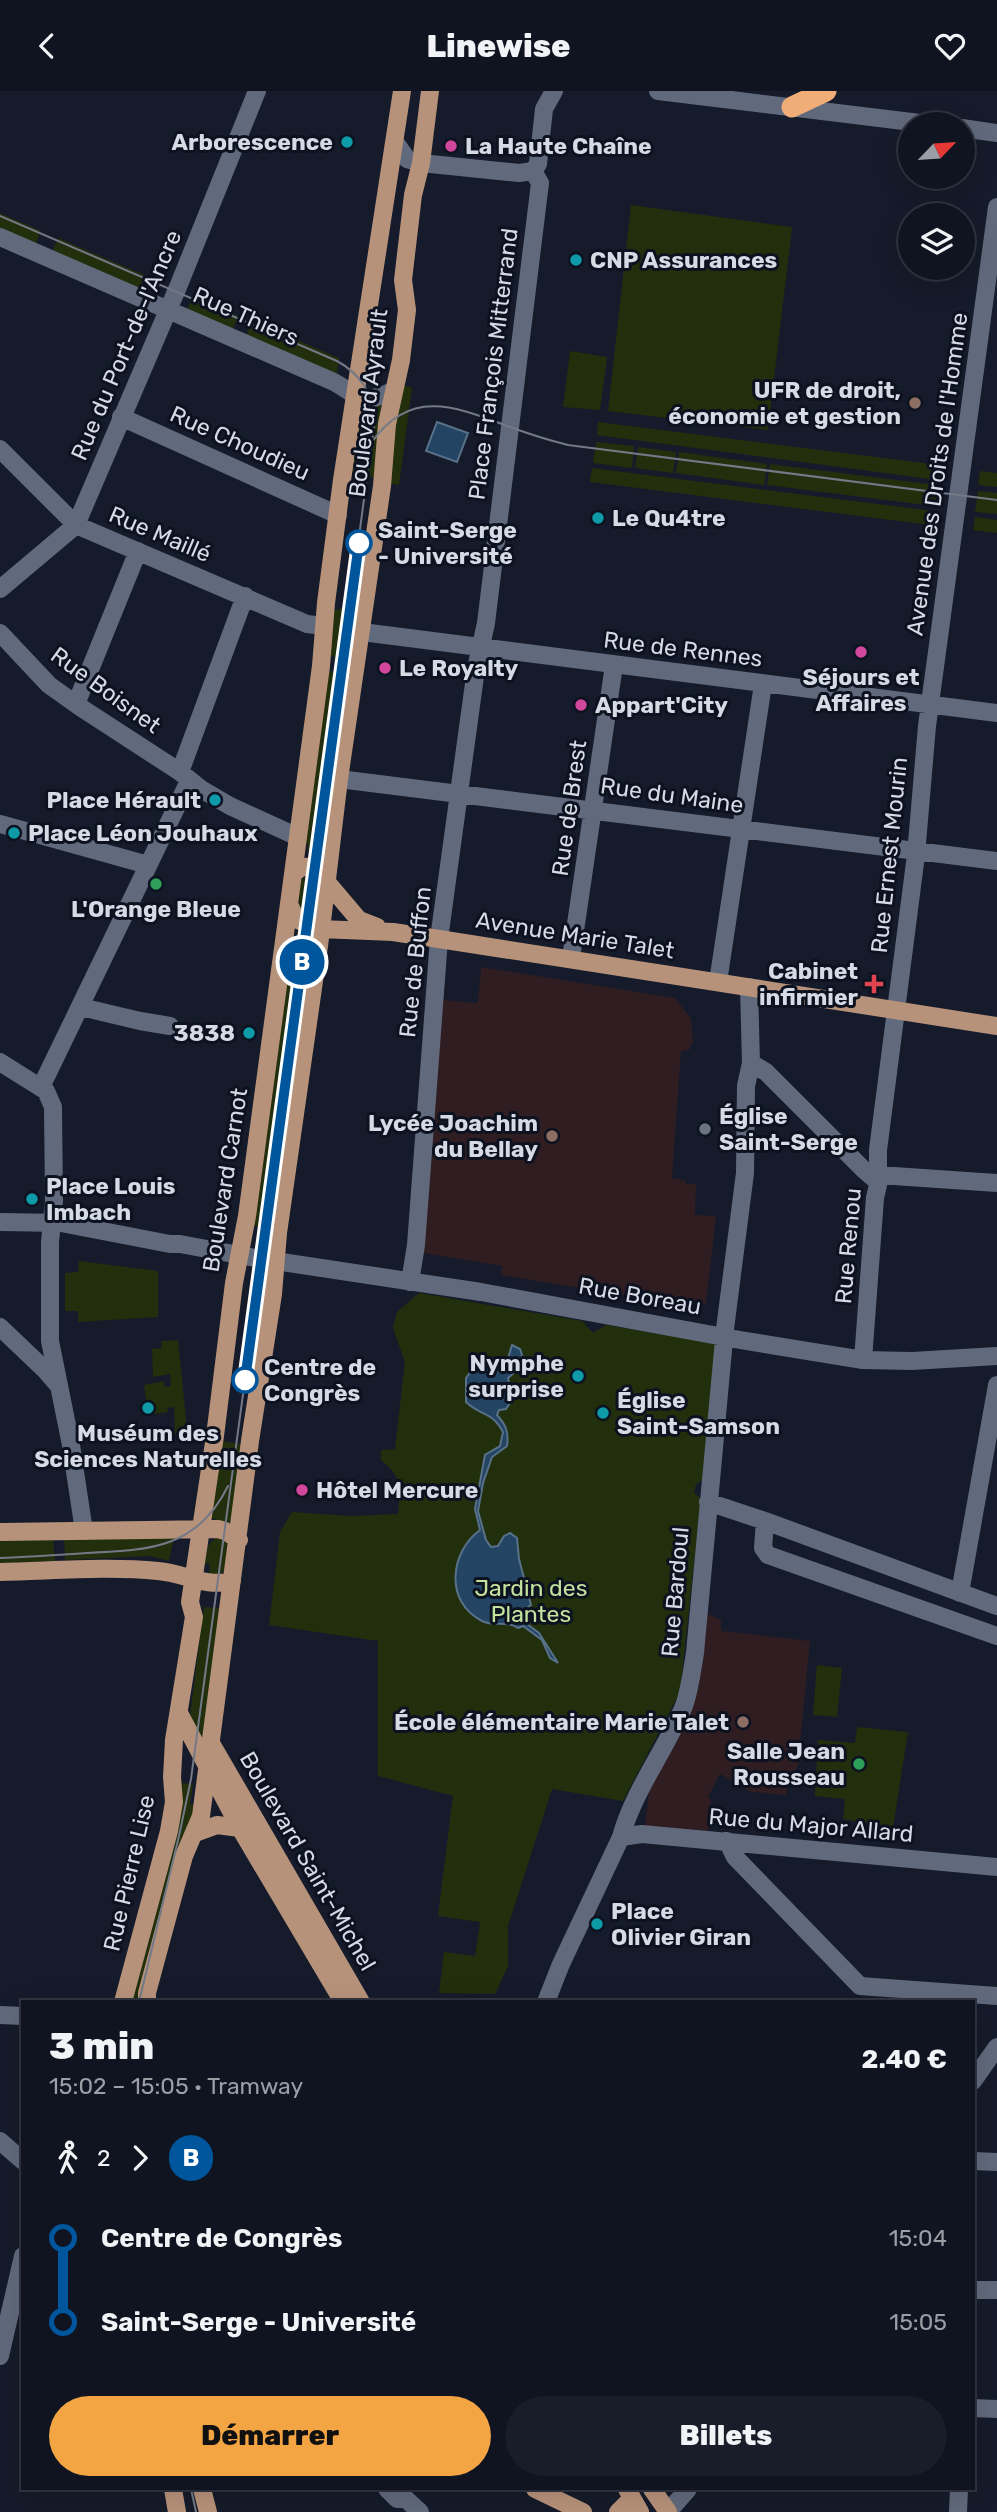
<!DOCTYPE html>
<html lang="fr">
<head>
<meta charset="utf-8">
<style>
  body { margin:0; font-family:Rubik,sans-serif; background:#191d29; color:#f1f3f6; height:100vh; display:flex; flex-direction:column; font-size:26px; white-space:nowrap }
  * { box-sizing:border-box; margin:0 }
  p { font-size:23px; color:#9c9ea5 }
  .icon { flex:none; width:38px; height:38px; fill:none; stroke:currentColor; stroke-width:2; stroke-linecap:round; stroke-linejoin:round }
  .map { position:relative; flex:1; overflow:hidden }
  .drawer { position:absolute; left:21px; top:1909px; width:954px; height:490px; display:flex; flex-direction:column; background:#101420; border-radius:0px; box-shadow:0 7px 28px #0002,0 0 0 2px #30333e }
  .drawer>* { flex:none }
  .badge { padding:0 14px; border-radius:23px; font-size:24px; line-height:46px }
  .needle { width:46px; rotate:65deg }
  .controls { position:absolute; left:898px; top:21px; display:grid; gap:14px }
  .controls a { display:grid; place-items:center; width:77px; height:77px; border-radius:50%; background:#101420; box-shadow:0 7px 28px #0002,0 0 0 2px #30333e; font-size:35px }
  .map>.badge { position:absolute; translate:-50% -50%; box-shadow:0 0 0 4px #fff }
  .legs { display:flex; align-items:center; gap:10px; height:77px; padding:0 28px; font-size:23px }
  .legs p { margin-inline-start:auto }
  .summary { display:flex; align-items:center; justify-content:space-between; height:119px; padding:0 28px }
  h1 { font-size:38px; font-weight:800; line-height:52px }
  .action { display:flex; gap:14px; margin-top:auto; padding:14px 28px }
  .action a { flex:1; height:80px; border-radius:42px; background:#f3a443; color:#111; font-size:28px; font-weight:800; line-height:80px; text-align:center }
  .action a+a { background:#191d29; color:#f1f3f6 }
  ul { padding:0 28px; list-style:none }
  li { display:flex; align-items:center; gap:24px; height:84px; font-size:26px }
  li i { display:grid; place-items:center; width:10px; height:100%; margin:0 9px; background:currentColor }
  li i::after { content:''; width:18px; height:18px; margin:-9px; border:5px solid; border-radius:50%; background:#101420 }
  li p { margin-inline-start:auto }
  li:first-child i { background:linear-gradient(#0000 50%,currentColor 0) }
  li:last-child i { background:linear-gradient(currentColor 50%,#0000 0) }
  header { display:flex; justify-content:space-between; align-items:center; height:91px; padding:0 28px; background:#101420; font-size:32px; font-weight:800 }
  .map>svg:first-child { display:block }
  .education { fill:#2f1d21 }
  .green { fill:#222f0d }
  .water { fill:#234462; stroke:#587189; stroke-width:2 }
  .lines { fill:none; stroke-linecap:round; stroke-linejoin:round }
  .minor { stroke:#616a7c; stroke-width:18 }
  .major { stroke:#b7927a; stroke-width:18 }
  .highway { stroke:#f0ad78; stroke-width:21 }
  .tram { stroke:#737986; stroke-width:2 }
  .line-1-casing { stroke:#fff; stroke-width:16 }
  .line-1 { stroke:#00569d; stroke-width:10 }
  .culture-dot { fill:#0f9aa8; stroke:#0c1220; stroke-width:2.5 }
  .hotel-dot { fill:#d1479c; stroke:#0c1220; stroke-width:2.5 }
  .education-dot { fill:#8d6e63; stroke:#0c1220; stroke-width:2.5 }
  .stop-1-dot { fill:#fff; stroke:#00569d; stroke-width:3.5 }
  .leisure-dot { fill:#2e9e5b; stroke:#0c1220; stroke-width:2.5 }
  .health-dot { fill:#e0444e; stroke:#0c1220; stroke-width:2.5 }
  .worship-dot { fill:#6b7280; stroke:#0c1220; stroke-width:2.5 }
  .labels { text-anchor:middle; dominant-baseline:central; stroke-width:6; stroke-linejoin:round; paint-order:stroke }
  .poi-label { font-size:23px; font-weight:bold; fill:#d5dae5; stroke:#0c1220; text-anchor:start }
  .street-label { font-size:23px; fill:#d5dae5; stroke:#0c1220 }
  .stop-label { font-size:23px; font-weight:bold; fill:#d5dae5; stroke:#0c1220; text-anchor:start }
  .park-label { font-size:23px; fill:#c4e29e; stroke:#0c1220 }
</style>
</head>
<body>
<header><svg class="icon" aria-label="back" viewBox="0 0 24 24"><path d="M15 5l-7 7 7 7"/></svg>Linewise<svg class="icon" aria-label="heart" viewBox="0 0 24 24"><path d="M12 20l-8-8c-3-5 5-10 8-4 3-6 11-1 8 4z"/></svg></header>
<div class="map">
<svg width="997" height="2421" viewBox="0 0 997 2421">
  <rect width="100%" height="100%" fill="#151b2a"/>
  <path class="education" d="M481 876 675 907 691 928 693 951 689 959 681 960 672 1087 686 1090V1093H696L695 1124 716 1125 706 1212 698 1216 501 1184 502 1175 423 1162 441 909 478 912Z
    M706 1522 721 1529V1540L810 1550 798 1675 788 1691 786 1704 751 1701 720 1683 708 1706 711 1708 708 1740 645 1735 650 1692Z"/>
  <path class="green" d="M631 114 792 136 768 339 608 320Z
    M0 122 41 140 35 154 0 139Z
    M58 147 156 189 148 202 52 161Z
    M193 205 238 225 233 238 187 219Z
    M252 230 339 267 337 282 334 281V284L246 245Z
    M570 260 607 266 600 319 563 316Z
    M400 293 412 297 399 394 387 392Z
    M383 310 374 387 371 386 370 389 357 388V385L352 384 361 315Z
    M598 331 947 375 945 390 597 344Z
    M596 351 634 355 632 377 593 372Z
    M638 356 676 361 673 382 635 377Z
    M679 361 767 373 764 394 676 382Z
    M770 373 944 395 941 416 767 394Z
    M592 377 941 421 939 435 590 391Z
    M980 380 997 382V396L978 394Z
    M978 400 997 402V423L975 421Z
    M975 426 997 429V442L973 439Z
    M340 517 358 522 349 568 330 565 334 519H339Z
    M331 580 347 584 322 768H320L319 771 307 758 308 753H304L328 582Z
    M307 785 316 788V794H319L314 825 311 828 299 817 300 811H297L299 791Z
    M290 858 306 860 309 863 272 1136 266 1138 253 1134Z
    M79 1170 158 1180V1226L78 1231V1220H65V1182L78 1181Z
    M419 1202 582 1230 593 1242 606 1234 717 1253 703 1389 696 1393 694 1402 701 1407 680 1601 623 1710 552 1698 508 1835V1875L495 1903 439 1902 444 1861 475 1865 480 1831 438 1825 453 1705 378 1685V1550L269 1534 280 1441 292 1421 351 1425 398 1423C400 1397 403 1386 381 1369V1359L395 1358 405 1271 393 1237 397 1221Z
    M178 1249 187 1337V1341L175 1343 174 1316 167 1317 168 1321 148 1324 144 1294 164 1290 165 1296 171 1295 170 1283 153 1286 152 1258 162 1257 161 1250Z
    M221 1350 240 1353V1355L245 1356 237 1433 230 1430 229 1432 216 1430V1428H211Z
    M174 1446 169 1470 150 1465 65 1469 64 1447Z
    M53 1447 55 1470 0 1473V1449Z
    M217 1447H221L228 1451 226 1457 229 1458 224 1480C220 1484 214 1485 209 1482L210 1473 205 1472C206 1461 206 1452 217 1447Z
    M204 1516 221 1517 203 1651 190 1624Z
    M817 1574 842 1577 837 1626 813 1624Z
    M857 1636 908 1641 893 1737 843 1728 845 1708 815 1705 818 1649 855 1652Z
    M181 1692 193 1693 190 1713 198 1715 142 1911H129Z"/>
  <path class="water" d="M437 331 468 342 457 371 426 360Z
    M512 1254 520 1258C526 1271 518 1279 508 1287L512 1309 506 1318 499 1319 497 1324C506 1334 509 1341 507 1355L492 1366 483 1392 478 1420 486 1449 491 1456 498 1455 504 1445 510 1442 517 1447 519 1468 531 1514 521 1521 529 1532 527 1533 539 1542 558 1572 550 1567 542 1549 523 1535 518 1537C507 1529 494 1536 482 1530 444 1511 450 1461 480 1439L475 1418 485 1364 500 1355 503 1341C492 1320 482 1326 466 1311V1287L474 1276C487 1275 492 1282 504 1281Z"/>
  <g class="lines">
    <path class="minor" d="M658 0 928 33
      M962 37 997 42
      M395 51 407 68 421 72 519 82 533 80
      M533 80 538 73 544 18 554 0
      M0 146 334 291C362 307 359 315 393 300
      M121 326 338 424
      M0 358 76 434 307 533 324 535
      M0 498 76 434 178 196 257 0
      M362 541 997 622
      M0 542 49 594 80 616 180 681 201 698 230 715 298 746
      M76 613 138 460
      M180 681 245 505
      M339 688 997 770
      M0 733 148 774
      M571 867 614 574
      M718 891 763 593
      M81 916 140 930 170 935
      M0 971 46 1000 53 1016 54 1110 50 1151V1250L71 1354 84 1440
      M751 972 766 981 864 1079 878 1091
      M41 996 189 690
      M879 1084 997 1092
      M0 1131 61 1132 170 1153H180L255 1167 481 1201 740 1249 863 1269 912 1270 997 1265
      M410 1191 416 1154 439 848 476 578 486 532 540 92 533 80
      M0 1236 45 1279 57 1293
      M863 1269 875 1107 878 1094V1059L916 764 927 635 997 116
      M708 1411 765 1430 997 1515
      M765 1430 763 1457 768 1464 997 1545
      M960 1502 997 1294
      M621 1746 642 1743 997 1776
      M727 1750 735 1766 860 1895 997 1905
      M546 1911 561 1873 621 1746C634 1699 665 1660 684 1615 690 1598 692 1580 695 1562L725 1238 745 1082 746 995 751 972 749 896
      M0 1924 23 1925
      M973 1990 997 1956
      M0 2050 23 2070
      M973 2070 997 2071
      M973 2199H997
      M0 2265 23 2165
      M973 2317 997 2318
      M387 2398 397 2408H406L420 2421
      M668 2421 688 2398
      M958 2421 959 2398"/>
    <path class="major" d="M293 783C300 776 305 774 315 777L359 829 377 836
      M289 813 294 824 300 830 320 838 393 841 439 848 997 935
      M0 1441 218 1438 225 1440 239 1449
      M0 1481C52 1480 106 1475 158 1480 185 1482 205 1497 232 1490
      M179 1622 240 1737 343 1911
      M212 1654 361 1911
      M195 1742 217 1734 240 1737
      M123 1911 169 1740 174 1711 172 1686 174 1649 194 1526 190 1511 215 1345 234 1192 247 1125 321 575 326 512 342 389 402 0
      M147 1911V1902L184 1765 201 1725 250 1350 273 1203 278 1142 319 855 339 688 382 395 387 333 401 269 407 219 403 189 413 104 421 72 430 0
      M173 2398 177 2421
      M202 2398 208 2421
      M535 2398 583 2421
      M627 2398 640 2421
      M652 2398 668 2421
      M618 2421 632 2407"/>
    <path class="highway" d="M792 16 826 0"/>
    <path class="tram" d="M0 125 337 270C359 282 373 302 375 327L191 1688 179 1745 139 1911
      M372 351C411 295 459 317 510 336 529 343 548 349 568 354L997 409
      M0 1467C29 1466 58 1464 87 1462 149 1459 197 1458 228 1395
      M191 2398 196 2421"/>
  </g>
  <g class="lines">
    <defs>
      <path id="line-1" d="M245 1289 359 452"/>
    </defs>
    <use href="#line-1" class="line-1-casing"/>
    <use href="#line-1" class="line-1"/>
  </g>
  <g class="culture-dot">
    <circle cx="347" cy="51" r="7"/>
    <circle cx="576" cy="169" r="7"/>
    <circle cx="598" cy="427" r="7"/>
    <circle cx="215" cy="709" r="7"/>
    <circle cx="14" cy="742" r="7"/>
    <circle cx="249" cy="942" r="7"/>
    <circle cx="32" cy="1108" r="7"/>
    <circle cx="578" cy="1285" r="7"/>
    <circle cx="148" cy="1317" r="7"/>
    <circle cx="603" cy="1322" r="7"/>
    <circle cx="597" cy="1833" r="7"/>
  </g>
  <g class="hotel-dot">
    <circle cx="451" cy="55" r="7"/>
    <circle cx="861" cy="561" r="7"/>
    <circle cx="385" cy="577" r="7"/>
    <circle cx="581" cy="614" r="7"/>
    <circle cx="302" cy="1399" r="7"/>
  </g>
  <g class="education-dot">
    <circle cx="915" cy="312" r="7"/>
    <circle cx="552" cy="1045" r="7"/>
    <circle cx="743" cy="1631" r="7"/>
  </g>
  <g class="stop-1-dot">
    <circle cx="359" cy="452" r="12"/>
    <circle cx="245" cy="1289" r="12"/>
  </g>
  <g class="leisure-dot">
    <circle cx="156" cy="793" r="7"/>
    <circle cx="859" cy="1673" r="7"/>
  </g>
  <path class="health-dot" d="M870.5 882.5h7v7h7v7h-7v7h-7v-7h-7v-7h7z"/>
  <circle class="worship-dot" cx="705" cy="1038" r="7"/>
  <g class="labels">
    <g class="poi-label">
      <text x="333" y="51" text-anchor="end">Arborescence</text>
      <text x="465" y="55">La Haute Chaîne</text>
      <text x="590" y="169">CNP Assurances</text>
      <text x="901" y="299" text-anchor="end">UFR de droit,<tspan x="901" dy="26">économie et gestion</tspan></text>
      <text x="612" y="427">Le Qu4tre</text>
      <text x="399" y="577">Le Royalty</text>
      <text x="861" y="586" text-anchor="middle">Séjours et<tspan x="861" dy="26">Affaires</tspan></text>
      <text x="595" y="614">Appart'City</text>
      <text x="201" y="709" text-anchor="end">Place Hérault</text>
      <text x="28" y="742">Place Léon Jouhaux</text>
      <text x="156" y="818" text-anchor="middle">L'Orange Bleue</text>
      <text x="858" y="880" text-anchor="end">Cabinet<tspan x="858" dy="26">infirmier</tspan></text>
      <text x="235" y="942" text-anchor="end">3838</text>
      <text x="719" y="1025">Église<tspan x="719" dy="26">Saint-Serge</tspan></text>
      <text x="538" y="1032" text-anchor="end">Lycée Joachim<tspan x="538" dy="26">du Bellay</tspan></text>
      <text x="46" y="1095">Place Louis<tspan x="46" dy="26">Imbach</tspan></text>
      <text x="564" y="1272" text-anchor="end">Nymphe<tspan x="564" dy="26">surprise</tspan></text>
      <text x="617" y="1309">Église<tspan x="617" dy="26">Saint-Samson</tspan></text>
      <text x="148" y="1342" text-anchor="middle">Muséum des<tspan x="148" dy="26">Sciences Naturelles</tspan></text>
      <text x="316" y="1399">Hôtel Mercure</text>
      <text x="729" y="1631" text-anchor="end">École élémentaire Marie Talet</text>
      <text x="845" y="1660" text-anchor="end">Salle Jean<tspan x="845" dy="26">Rousseau</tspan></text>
      <text x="611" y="1820">Place<tspan x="611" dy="26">Olivier Giran</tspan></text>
    </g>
    <g class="street-label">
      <text transform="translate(246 225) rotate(24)">Rue Thiers</text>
      <text transform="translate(126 254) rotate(-67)">Rue du Port-de-l'Ancre</text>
      <text transform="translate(493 273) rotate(-83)">Place François Mitterrand</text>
      <text transform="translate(368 312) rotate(-83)">Boulevard Ayrault</text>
      <text transform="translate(240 352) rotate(24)">Rue Choudieu</text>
      <text transform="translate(937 383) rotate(-82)">Avenue des Droits de l'Homme</text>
      <text transform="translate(160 443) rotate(23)">Rue Maillé</text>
      <text transform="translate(683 558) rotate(7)">Rue de Rennes</text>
      <text transform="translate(106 599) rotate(36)">Rue Boisnet</text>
      <text transform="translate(672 704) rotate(8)">Rue du Maine</text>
      <text transform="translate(569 717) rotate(-82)">Rue de Brest</text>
      <text transform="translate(889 764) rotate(-84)">Rue Ernest Mourin</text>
      <text transform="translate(575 844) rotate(9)">Avenue Marie Talet</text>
      <text transform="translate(415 871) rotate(-84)">Rue de Buffon</text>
      <text transform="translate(225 1089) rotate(-81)">Boulevard Carnot</text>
      <text transform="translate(848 1155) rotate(-85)">Rue Renou</text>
      <text transform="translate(640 1205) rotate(10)">Rue Boreau</text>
      <text transform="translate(675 1501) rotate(-85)">Rue Bardoul</text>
      <text transform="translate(811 1734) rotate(5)">Rue du Major Allard</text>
      <text transform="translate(308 1770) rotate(60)">Boulevard Saint-Michel</text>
      <text transform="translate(129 1782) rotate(-77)">Rue Pierre Lise</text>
    </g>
    <g class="stop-label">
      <text x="378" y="439">Saint-Serge<tspan x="378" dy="26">- Université</tspan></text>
      <text x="264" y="1276">Centre de<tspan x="264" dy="26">Congrès</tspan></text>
    </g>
    <g class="park-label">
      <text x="531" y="1497">Jardin des<tspan x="531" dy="26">Plantes</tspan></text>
    </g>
  </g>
</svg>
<div class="controls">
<a><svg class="needle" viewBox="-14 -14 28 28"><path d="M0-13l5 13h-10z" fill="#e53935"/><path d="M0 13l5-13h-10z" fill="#9c9ea5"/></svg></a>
<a><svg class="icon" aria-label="layers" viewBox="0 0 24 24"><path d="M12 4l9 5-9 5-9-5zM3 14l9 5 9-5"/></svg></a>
</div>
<b class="badge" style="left:302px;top:871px;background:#00569d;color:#fff">B</b>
<section class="drawer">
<div class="summary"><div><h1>3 min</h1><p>15:02 – 15:05 · Tramway</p></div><b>2.40 €</b></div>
<div class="legs"><svg class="icon" aria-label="walk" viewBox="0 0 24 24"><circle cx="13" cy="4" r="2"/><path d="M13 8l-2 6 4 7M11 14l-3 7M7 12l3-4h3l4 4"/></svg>2<svg class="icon" aria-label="forward" viewBox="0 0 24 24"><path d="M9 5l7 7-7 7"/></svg><b class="badge" style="background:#00569d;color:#fff">B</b></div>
<ul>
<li><i style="color:#00569d"></i><b>Centre de Congrès</b><p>15:04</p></li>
<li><i style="color:#00569d"></i><b>Saint-Serge - Université</b><p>15:05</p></li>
</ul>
<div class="action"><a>Démarrer</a><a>Billets</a></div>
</section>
</div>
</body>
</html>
